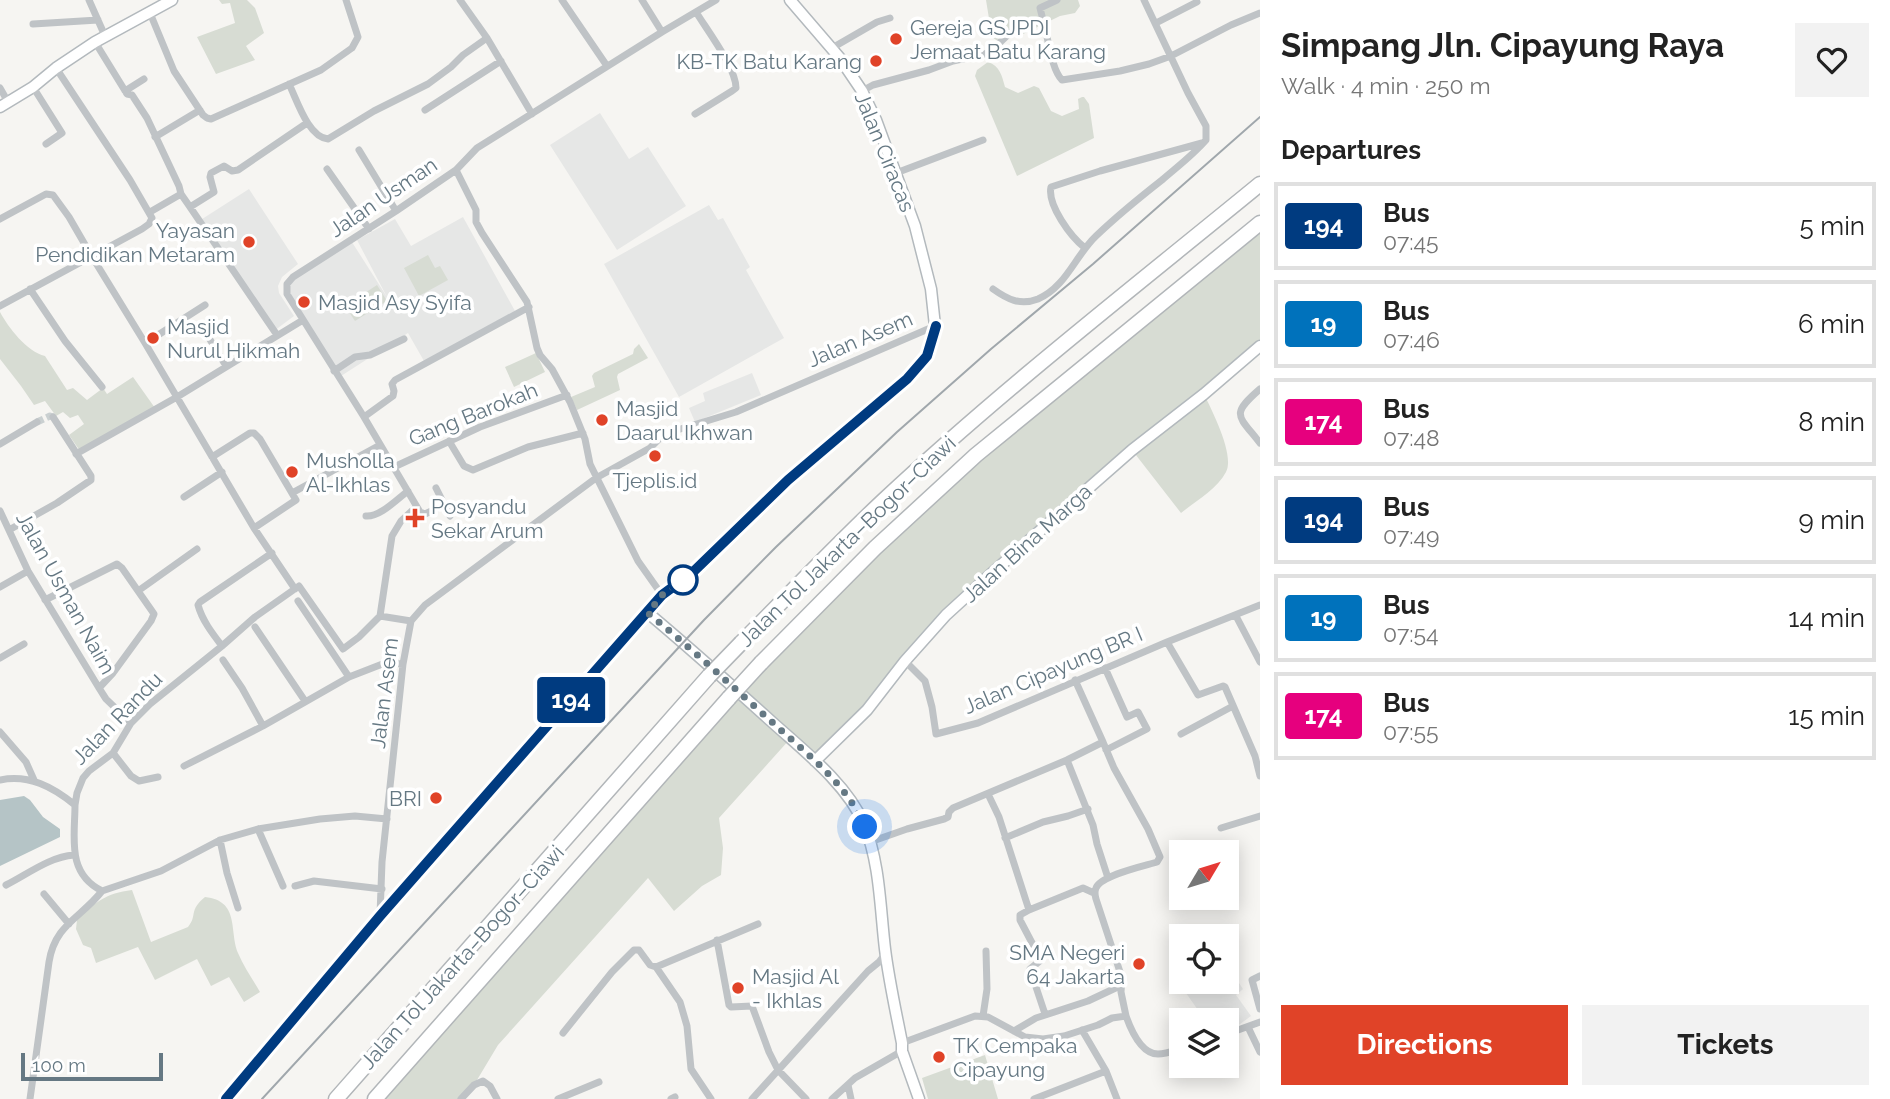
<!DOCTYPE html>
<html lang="en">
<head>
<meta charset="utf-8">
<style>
  body { margin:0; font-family:Raleway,sans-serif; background:#f2f2f2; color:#222; height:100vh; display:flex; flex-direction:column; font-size:26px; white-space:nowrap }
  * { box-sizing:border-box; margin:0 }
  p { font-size:23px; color:#767676 }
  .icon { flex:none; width:38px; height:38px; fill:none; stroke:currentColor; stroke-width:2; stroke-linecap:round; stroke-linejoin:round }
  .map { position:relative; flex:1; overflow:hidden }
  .sheet { display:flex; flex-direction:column; background:#fff; width:630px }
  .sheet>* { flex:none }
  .badge { padding:0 14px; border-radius:5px; font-size:24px; line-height:46px }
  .needle { width:46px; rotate:52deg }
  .fabs { position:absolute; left:1169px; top:840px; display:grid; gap:14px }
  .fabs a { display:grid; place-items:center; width:70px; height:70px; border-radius:0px; background:#fff; box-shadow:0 4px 18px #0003; font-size:35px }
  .scale { position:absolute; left:21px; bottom:18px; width:142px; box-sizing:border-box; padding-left:7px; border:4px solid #657883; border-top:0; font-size:19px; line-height:24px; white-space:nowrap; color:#657883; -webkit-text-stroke:5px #fff; paint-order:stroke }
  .you { position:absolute; width:35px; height:35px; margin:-18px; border:5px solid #fff; border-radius:50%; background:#1a73e8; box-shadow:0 0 0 10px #1a73e833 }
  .map>.badge { position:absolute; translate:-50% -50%; box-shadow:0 0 0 4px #fff }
  h2 { padding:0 21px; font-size:26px; line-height:63px }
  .round { display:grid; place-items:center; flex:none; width:74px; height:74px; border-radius:0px; background:#f2f2f2 }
  .overview { display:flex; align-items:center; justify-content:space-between; height:119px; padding:0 21px }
  h1 { font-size:33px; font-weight:700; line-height:52px }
  .cta { display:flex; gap:14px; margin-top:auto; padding:14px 21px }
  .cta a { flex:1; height:80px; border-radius:0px; background:#e04328; color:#fff; font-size:28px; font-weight:700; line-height:80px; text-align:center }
  .cta a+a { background:#f2f2f2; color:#222 }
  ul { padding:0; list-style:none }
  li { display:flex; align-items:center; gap:21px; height:88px; margin:0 14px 10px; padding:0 7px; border:4px solid #e0e0e0; border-radius:0px }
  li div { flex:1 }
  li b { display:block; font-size:26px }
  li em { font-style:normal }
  li .badge { min-width:77px; font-weight:700; text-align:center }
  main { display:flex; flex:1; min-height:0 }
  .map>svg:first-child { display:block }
  .built { fill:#e6e7e6 }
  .green { fill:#d7dcd3 }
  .water { fill:#b5c4c6 }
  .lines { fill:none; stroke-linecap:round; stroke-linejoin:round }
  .street-tunnel { stroke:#cad0d1; stroke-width:7; stroke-dasharray:7 3.5; stroke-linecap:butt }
  .secondary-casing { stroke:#b3b9bd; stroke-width:13 }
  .highway-casing { stroke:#b2b6b9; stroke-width:17 }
  .street { stroke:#bfc3c6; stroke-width:7 }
  .secondary { stroke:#fff; stroke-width:10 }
  .highway { stroke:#fff; stroke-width:14 }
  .tram { stroke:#a0a7ac; stroke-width:2 }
  .highway-bridge-casing { stroke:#b2b6b9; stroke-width:17; stroke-linecap:butt }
  .highway-bridge { stroke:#fff; stroke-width:14 }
  .line-casing { stroke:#fff; stroke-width:16 }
  .line { stroke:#003b80; stroke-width:10 }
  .walk { stroke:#657883; stroke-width:7; stroke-dasharray:0 12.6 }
  .poi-dot { fill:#e04328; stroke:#fff; stroke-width:2.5 }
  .stop-dot { fill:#fff; stroke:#003b80; stroke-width:3.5 }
  .labels { text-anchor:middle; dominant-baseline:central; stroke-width:7; stroke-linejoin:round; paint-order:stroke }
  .poi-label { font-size:21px; fill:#657883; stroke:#fff; text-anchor:start }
  .street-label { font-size:21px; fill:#657883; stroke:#fff }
</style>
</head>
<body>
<main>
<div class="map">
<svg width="1260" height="1099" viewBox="0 0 1260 1099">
  <rect width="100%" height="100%" fill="#f6f5f2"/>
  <path class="built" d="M600 113 629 159 648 147 686 206 617 250 550 145Z
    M249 189 298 264 282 277 278 286 279 293 294 316 274 331 199 221Z
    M709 205 718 220 723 218 750 267 746 270 784 338 679 397 604 264Z
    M463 217 515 311 424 361 408 333 341 376 288 292 289 282 350 239 387 297 357 240 395 219 411 246Z
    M752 373 761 395 695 422 689 408 705 401 703 393Z
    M1181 961V982H1227V965L1243 989 1236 995 1251 1016 1236 1027 1227 1015 1219 1020H1205L1169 969Z"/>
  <path class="green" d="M219 0H247L255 8 264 33 246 46 255 60 216 74 197 37 235 23 230 3 222 4Z
    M986 0H1078L1080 6 1075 13 1060 16 1023 34 999 42 992 37Z
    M988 62C1000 66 1002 76 1005 87L1018 93 1034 86 1039 88 1051 111 1062 116 1079 109 1078 99 1082 97H1084L1089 104 1094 138 1017 176 975 76 977 70Z
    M1260 223V348L1204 394C1212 411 1235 455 1226 472 1217 489 1196 501 1181 513L1132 450 992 573 815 761 790 739 719 818 723 848 721 875 702 886 674 911 648 878 498 1045 474 1085 461 1099H375L611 833 875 548Z
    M428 255 435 268 440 266 448 280 419 296 404 268Z
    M377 285 387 301 355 321 345 306Z
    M0 312C8 327 27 352 45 356L67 390 73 388 87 400 103 388 107 394 133 377 155 408 80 451 69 435 84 424 78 415 70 418 63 412 56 416 45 401 34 405 21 386 0 359Z
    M639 344 648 358 618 374 617 377 620 390 577 410 571 397 595 387 592 376 594 373 633 354 634 349Z
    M536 353 545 372 514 387 505 367Z
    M132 890 151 942 188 927C198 915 188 911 205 897 240 901 229 930 238 953 244 967 253 980 260 992L244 1002 229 977 211 986 197 959 155 980 138 947 96 963 91 948 83 945 76 929 77 920C94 903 106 893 132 890Z
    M985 1055 998 1099H928L922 1078Z"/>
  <path class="water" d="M24 796 30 800 43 817 60 829V837L0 866V800Z"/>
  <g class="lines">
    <path class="street-tunnel" d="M37 422 50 416 53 417"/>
    <defs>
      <path id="secondary" d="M0 107 33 87 56 68 95 42 172 0
        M648 613C690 648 731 685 772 722 803 750 847 784 864 824 880 863 880 907 885 949 889 981 896 1012 902 1043V1051L919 1099
        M815 761 867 710 905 661 946 615 992 573 1132 450 1204 394 1260 346
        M226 1099 380 916 662 595 692 573 788 480 907 379 927 357 935 326 931 289 915 226 876 120 862 91 839 57 790 0"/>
      <path id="highway" d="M741 643C788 596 834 547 883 501 1003 389 1133 288 1260 184
        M761 663 875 548 976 455 1260 223
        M336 1099 709 676
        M375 1099 729 698"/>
    </defs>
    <use href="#secondary" class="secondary-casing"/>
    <use href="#highway" class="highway-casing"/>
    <path class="street" d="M89 0 105 36
      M460 0 487 38 532 114
      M562 0 607 66
      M642 0 662 32
      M150 13 174 71 203 115 207 118 211 119 321 70 352 48 358 37 346 0
      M1043 20 1040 8 1057 0
      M1156 23 1197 2
      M33 24 98 20
      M95 42 127 94 132 95 147 118 179 186 181 194
      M832 48 877 22 890 18
      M289 84C297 100 308 137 328 139L374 111 428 84 451 67 463 55 487 38
      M33 87 62 133 46 144
      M0 88 8 102
      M125 91 144 79
      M862 91 873 85 929 70 953 61 985 54 991 51 1012 31 1028 24 1043 20C1048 36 1051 69 1062 80L1120 71 1149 64 1171 56 1231 25 1260 13
      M425 110 501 61
      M695 114 732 91 736 88C736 68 707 30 696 12
      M155 137 200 110
      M359 150 396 211
      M327 169 369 229
      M456 170 476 210V222L482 233 527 302 537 348 540 355 552 369 570 402 585 439 590 464 638 561 662 595
      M896 173 983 140
      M190 207 277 335
      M150 212 181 194 190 207 214 192 210 177 211 173 224 166 232 171 238 170 307 123
      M0 219 46 194 53 195 69 217 91 255 145 343 254 528 295 589
      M1085 248C1071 237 1047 205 1051 187L1100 171 1202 143
      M30 289 65 341 102 387
      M993 289C1007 299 1020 306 1038 299 1066 287 1075 256 1096 236 1117 216 1139 198 1162 180 1177 167 1193 155 1206 140V126L1188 93 1144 0
      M0 306 142 229 149 224 152 218 130 180 56 68
      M206 333 226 366
      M158 335 205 305
      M334 371 355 357 370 355 404 339
      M1260 389C1230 415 1238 415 1260 443
      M364 417 393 396 394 391 392 384 395 380 529 307
      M449 441 464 466 473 470 528 447 583 433
      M0 444 37 422
      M76 454 177 397 303 320
      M212 457 250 433H254L260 439 296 500 254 528
      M394 467 480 427 567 395
      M436 488 450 516
      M292 493 380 445
      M184 497 222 472
      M446 504 425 514 420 512 364 417 287 294V284L293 277 396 211 456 170 477 148 662 32 716 0
      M0 511 28 571 99 688 106 699 131 723
      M366 516C380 517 396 500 408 491
      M9 530 57 503 91 480V476L53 417
      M0 587 28 571
      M138 591 197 549
      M45 600 117 564 122 568 152 611 154 614 151 621 113 673 99 688
      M298 601 349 677
      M1236 616 1260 662
      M411 621 380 616 392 536 401 521 416 507
      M255 627 305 701
      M1167 642 1198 695 1223 686 1225 687 1255 756 1260 776
      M222 646 255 617 299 586 343 649 359 637 380 616
      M0 658 24 644
      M223 660 242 688 263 726
      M905 661 925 681 932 707 936 734 978 723 1167 642 1260 605
      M1105 668 1127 717 1138 712 1147 729 1106 750
      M0 732 26 762 34 780
      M1181 734 1233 706
      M1103 742 1114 768 1148 829 1160 857 1157 862C1144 866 1101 875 1096 888 1094 892 1095 895 1096 899L1122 978 1121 992 1126 1016
      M113 753 131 776 139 781 158 777
      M1067 760 1093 825 1097 844 1108 878
      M184 766 263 726 349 677 385 663 403 664
      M0 780C29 774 53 787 75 805 75 837 66 873 102 891L161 871 220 840 258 829 320 819 355 816 387 819
      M988 794 999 817 1029 910
      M75 805 77 793 83 778 89 771 113 753 131 723 150 704 222 646C212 633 202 620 198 605L200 602 272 553
      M1221 828 1260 816
      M258 829 283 886
      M1005 838 1043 822 1068 816 1088 809
      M220 840 227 873 238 908
      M870 842 907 829 944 819 948 817 949 812 953 808 1067 760 1103 742 1075 680
      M6 885C28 874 49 857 74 855
      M295 886 314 881 382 889
      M44 894 69 924
      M380 915 382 862 403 664 411 621 425 605 596 478 650 448 664 434 736 412 935 326
      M717 940 729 1005 731 1007 752 1006 769 1052 778 1070 806 1099
      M656 967 758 924
      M1260 976 1252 980 1260 1009
      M1045 1014 1030 969 1041 960 1020 920V915L1029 910 1083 888 1094 893
      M983 1016 987 989 986 951
      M1248 1027 1260 1052
      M1082 1030 1106 1071 1117 1099
      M1014 1031 1036 1018 1088 1001 1122 985
      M563 1033 612 972 634 950H639L650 965 656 967 680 1002 687 1026 691 1069 711 1099
      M1227 1034 1260 1022
      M902 1043 975 1016 988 1017 1025 1037 1043 1039 1064 1036 1098 1025 1112 1018 1126 1016C1131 1030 1141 1054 1158 1054 1166 1054 1174 1051 1181 1049
      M848 1085 851 1099
      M30 1099 49 962C55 924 81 918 102 891
      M461 1099 474 1085 483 1081 490 1086 497 1099
      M558 1099 599 1082
      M671 1099 675 1097
      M752 1099 868 971 879 962 885 954
      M832 1099 855 1078 902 1051
      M1034 1099 1106 1071"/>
    <use href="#secondary" class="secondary"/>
    <use href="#highway" class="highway"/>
    <path class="tram" d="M262 1099 704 620 776 547 897 432 991 349 1093 264 1260 117"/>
    <defs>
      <path id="highway-bridge" d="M709 676 741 643
        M729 698 761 663"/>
    </defs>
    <use href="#highway-bridge" class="highway-bridge-casing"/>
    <use href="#highway-bridge" class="highway-bridge"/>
  </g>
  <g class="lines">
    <defs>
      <path id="line" d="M226 1099 380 916 662 595 692 573 788 480 907 379 927 356 936 326"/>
    </defs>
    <use href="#line" class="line-casing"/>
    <use href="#line" class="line"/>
    <path class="walk" d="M683 580 662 595 648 613C691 648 732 686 773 723 807 754 847 784 865 827"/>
  </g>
  <g class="poi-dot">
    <circle cx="896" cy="39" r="7"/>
    <circle cx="876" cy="61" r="7"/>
    <circle cx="249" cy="242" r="7"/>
    <circle cx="304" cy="302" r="7"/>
    <circle cx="153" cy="338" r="7"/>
    <circle cx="602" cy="420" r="7"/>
    <circle cx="655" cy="456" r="7"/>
    <circle cx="292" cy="472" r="7"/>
    <path d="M411.5 507.5h7v7h7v7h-7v7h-7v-7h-7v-7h7z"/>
    <circle cx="436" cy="798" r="7"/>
    <circle cx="1139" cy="964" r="7"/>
    <circle cx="738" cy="988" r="7"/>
    <circle cx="939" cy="1057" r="7"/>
  </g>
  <circle class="stop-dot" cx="683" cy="580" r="14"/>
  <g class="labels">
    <g class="poi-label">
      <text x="910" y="27">Gereja GSJPDI<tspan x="910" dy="24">Jemaat Batu Karang</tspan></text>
      <text x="862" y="61" text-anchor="end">KB-TK Batu Karang</text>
      <text x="235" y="230" text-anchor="end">Yayasan<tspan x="235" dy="24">Pendidikan Metaram</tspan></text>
      <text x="318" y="302">Masjid Asy Syifa</text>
      <text x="167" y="326">Masjid<tspan x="167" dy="24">Nurul Hikmah</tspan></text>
      <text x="616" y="408">Masjid<tspan x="616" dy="24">Daarul Ikhwan</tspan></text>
      <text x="306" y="460">Musholla<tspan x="306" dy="24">Al-Ikhlas</tspan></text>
      <text x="655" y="480" text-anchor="middle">Tjeplis.id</text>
      <text x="431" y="506">Posyandu<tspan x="431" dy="24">Sekar Arum</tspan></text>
      <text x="422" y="798" text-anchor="end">BRI</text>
      <text x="1125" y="952" text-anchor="end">SMA Negeri<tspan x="1125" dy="24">64 Jakarta</tspan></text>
      <text x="752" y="976">Masjid Al<tspan x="752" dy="24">- Ikhlas</tspan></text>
      <text x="953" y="1045">TK Cempaka<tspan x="953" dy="24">Cipayung</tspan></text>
    </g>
    <g class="street-label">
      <text transform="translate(885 152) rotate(68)">Jalan Ciracas</text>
      <text transform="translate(383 197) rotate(-34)">Jalan Usman</text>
      <text transform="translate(860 339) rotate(-23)">Jalan Asem</text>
      <text transform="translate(473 414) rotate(-22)">Gang Barokah</text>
      <text transform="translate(847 541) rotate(-44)">Jalan Tol Jakarta–Bogor–Ciawi</text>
      <text transform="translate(1027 543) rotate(-42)">Jalan Bina Marga</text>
      <text transform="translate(66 593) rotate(61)">Jalan Usman Naim</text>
      <text transform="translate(1053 670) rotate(-23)">Jalan Cipayung BR I</text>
      <text transform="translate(384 693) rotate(-83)">Jalan Asem</text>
      <text transform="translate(117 718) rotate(-46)">Jalan Randu</text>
      <text transform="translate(462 957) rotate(-48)">Jalan Tol Jakarta–Bogor–Ciawi</text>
    </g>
  </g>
</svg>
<div class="fabs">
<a><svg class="needle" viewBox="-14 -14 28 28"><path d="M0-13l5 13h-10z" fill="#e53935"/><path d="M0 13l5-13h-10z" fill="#767676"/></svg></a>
<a><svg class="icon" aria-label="locate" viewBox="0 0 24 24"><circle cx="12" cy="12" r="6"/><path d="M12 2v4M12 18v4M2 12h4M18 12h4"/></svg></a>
<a><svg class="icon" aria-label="layers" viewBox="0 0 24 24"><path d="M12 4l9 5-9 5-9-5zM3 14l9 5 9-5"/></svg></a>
</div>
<div class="scale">100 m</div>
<div class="you" style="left:865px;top:827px"></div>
<b class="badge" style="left:571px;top:700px;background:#003b80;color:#fff">194</b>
</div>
<section class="sheet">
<div class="overview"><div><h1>Simpang Jln. Cipayung Raya</h1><p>Walk · 4 min · 250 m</p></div><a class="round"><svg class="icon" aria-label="heart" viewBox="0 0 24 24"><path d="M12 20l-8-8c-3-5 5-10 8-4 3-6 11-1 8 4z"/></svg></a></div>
<h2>Departures</h2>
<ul>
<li><span class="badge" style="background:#003b80;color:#fff">194</span><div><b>Bus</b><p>07:45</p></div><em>5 min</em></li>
<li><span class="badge" style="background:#0072bc;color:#fff">19</span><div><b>Bus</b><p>07:46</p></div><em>6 min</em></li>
<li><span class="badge" style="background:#e6007e;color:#fff">174</span><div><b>Bus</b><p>07:48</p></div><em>8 min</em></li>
<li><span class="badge" style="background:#003b80;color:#fff">194</span><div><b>Bus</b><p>07:49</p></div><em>9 min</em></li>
<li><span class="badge" style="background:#0072bc;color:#fff">19</span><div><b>Bus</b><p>07:54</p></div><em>14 min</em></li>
<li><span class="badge" style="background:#e6007e;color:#fff">174</span><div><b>Bus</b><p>07:55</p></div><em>15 min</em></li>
</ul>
<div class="cta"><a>Directions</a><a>Tickets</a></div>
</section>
</main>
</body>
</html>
